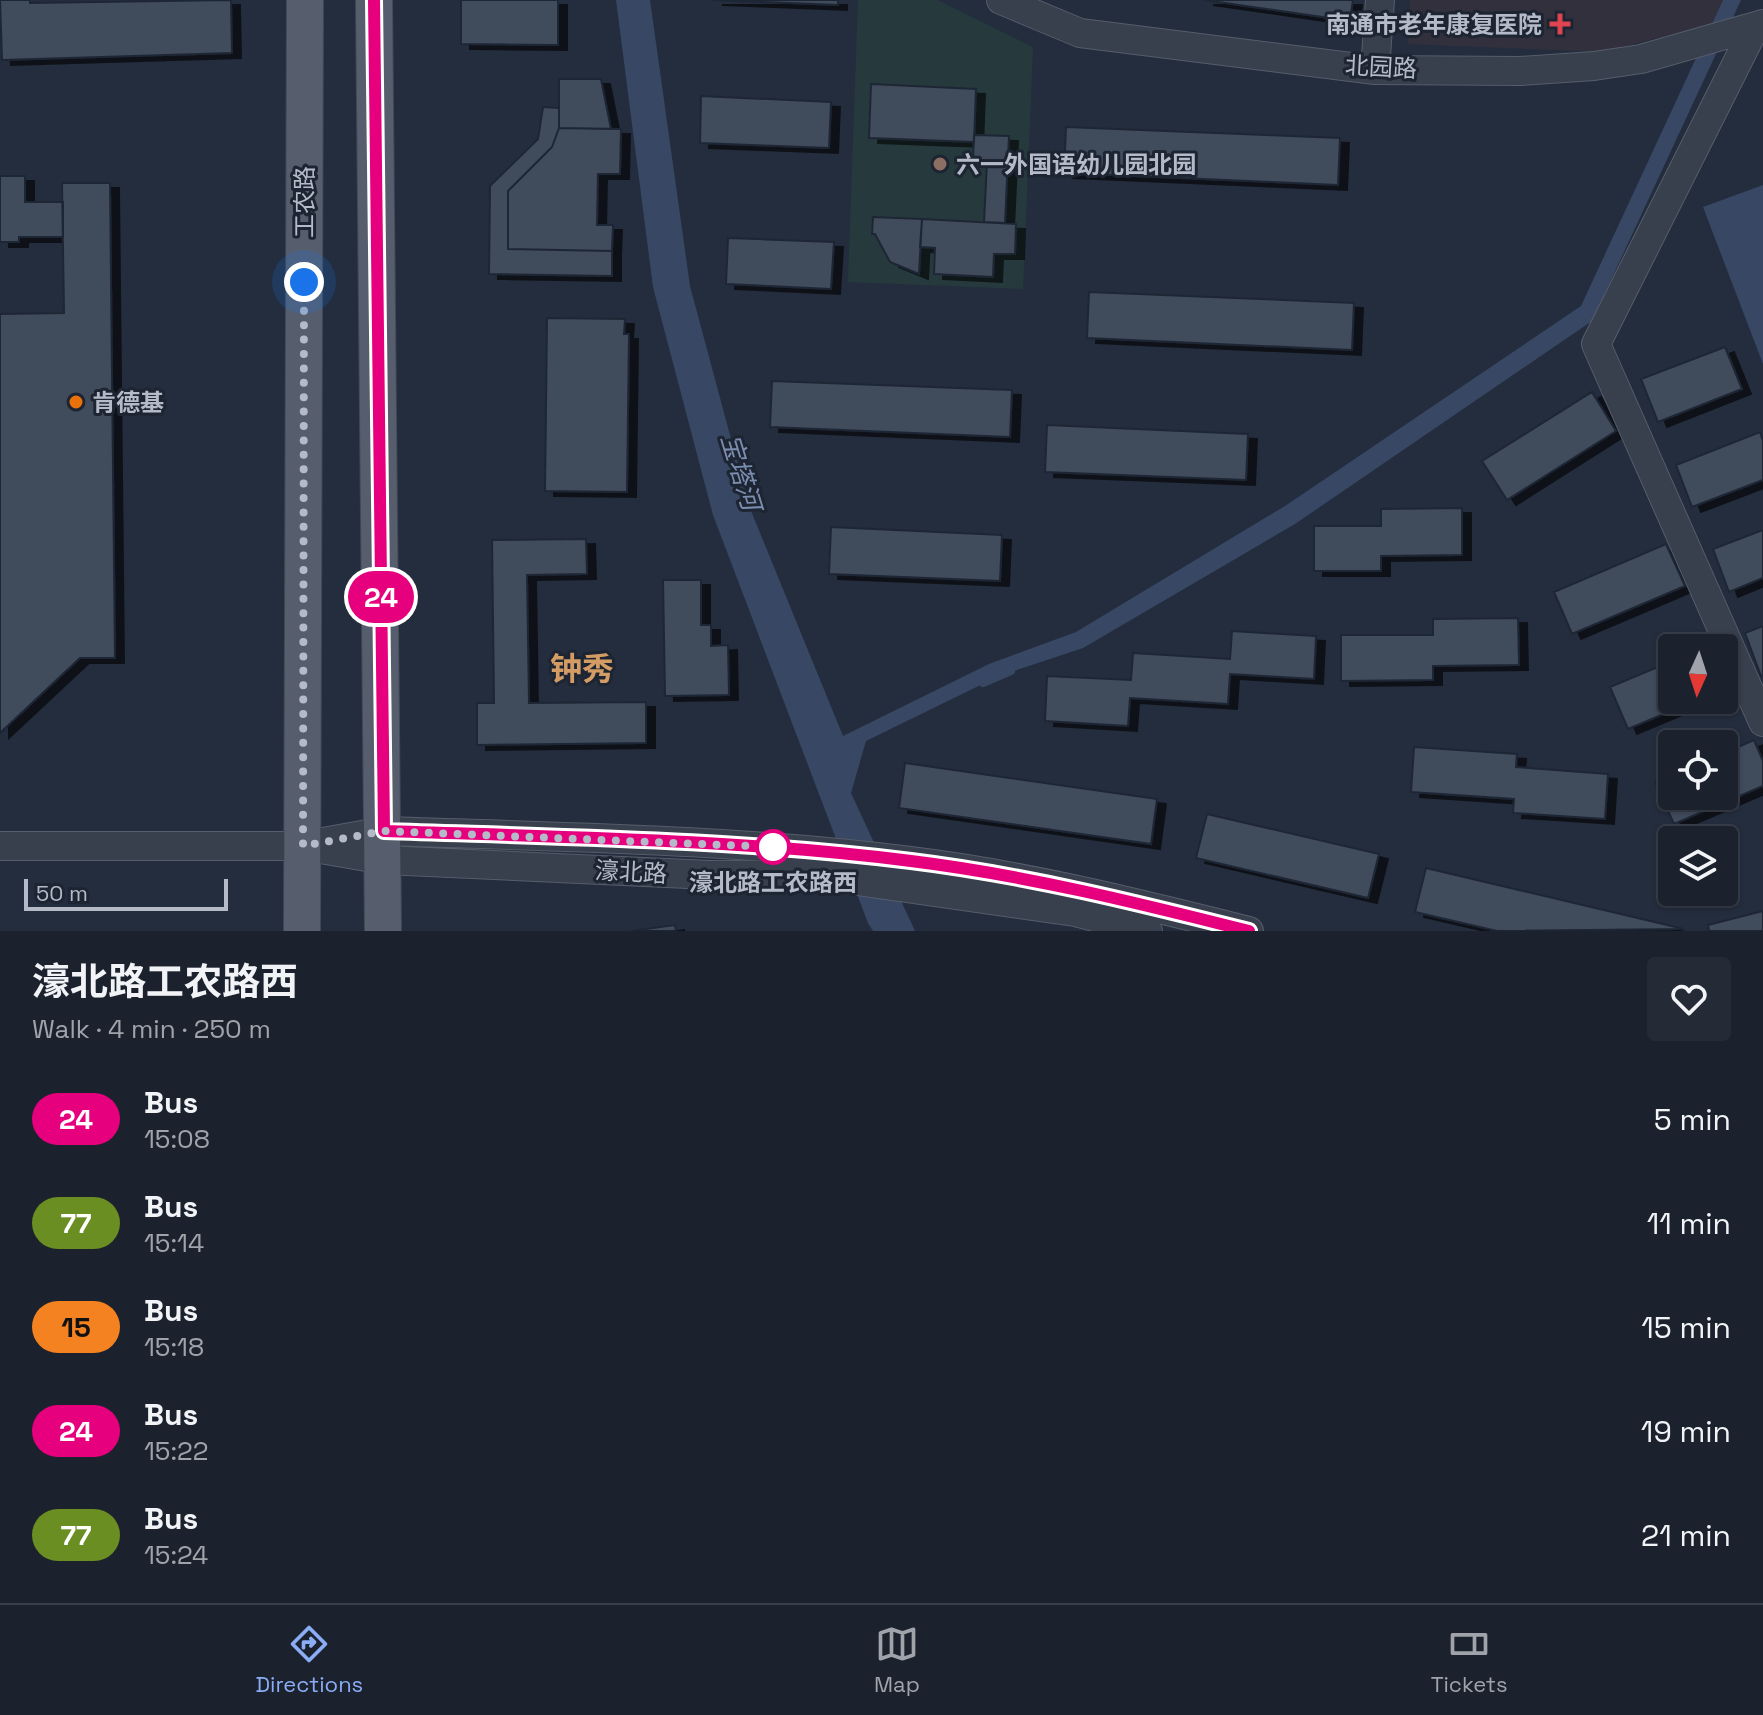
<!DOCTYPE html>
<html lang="en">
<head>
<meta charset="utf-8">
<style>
  body { margin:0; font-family:"Space Grotesk","Noto Sans SC",sans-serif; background:#242a36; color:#f1f3f6; height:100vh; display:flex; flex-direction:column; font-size:30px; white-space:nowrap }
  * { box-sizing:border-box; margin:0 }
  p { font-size:26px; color:#a0a4aa }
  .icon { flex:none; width:44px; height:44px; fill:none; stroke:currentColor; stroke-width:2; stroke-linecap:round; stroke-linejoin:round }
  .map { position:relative; height:931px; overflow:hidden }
  .drawer { display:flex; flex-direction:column; background:#1b222e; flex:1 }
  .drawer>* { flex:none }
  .badge { padding:0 16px; border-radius:26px; font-size:28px; line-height:52px }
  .needle { width:52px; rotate:183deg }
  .tools { position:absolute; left:1658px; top:634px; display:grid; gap:16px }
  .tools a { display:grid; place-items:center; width:80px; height:80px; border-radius:8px; background:#1b222e; box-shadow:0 2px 6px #0004,0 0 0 2px #393f4a; font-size:40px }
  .scale { position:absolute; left:24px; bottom:20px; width:204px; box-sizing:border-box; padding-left:8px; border:4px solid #b4bac8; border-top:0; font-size:22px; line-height:28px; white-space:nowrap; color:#b4bac8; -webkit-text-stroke:6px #1d2432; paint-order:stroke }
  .you { position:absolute; width:40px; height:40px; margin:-20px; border:6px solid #fff; border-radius:50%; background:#1a73e8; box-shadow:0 0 0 12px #1a73e833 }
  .map>.badge { position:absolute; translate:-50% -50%; box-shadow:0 0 0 4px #fff }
  .round { display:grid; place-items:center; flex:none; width:84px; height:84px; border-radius:8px; background:#242a36 }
  .head { display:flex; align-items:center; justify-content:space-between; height:136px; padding:0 32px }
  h1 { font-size:38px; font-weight:700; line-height:60px }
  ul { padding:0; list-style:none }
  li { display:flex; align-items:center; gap:24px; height:104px; padding:0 32px }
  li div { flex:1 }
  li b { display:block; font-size:30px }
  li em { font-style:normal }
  li .badge { min-width:88px; font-weight:700; text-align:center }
  .menu { display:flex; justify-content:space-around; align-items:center; height:112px; border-top:2px solid #393f4a; background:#1b222e; font-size:22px; color:#a0a4aa }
  .menu a { display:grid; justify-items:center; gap:4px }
  .menu .on { color:#8badf6 }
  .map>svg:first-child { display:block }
  .medical { fill:#33303e }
  .green { fill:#263a3e; fill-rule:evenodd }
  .water { fill:#384764 }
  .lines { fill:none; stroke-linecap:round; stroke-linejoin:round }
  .stream { stroke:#384764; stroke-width:8 }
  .building { fill:#404b5c; stroke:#1f2634; stroke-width:2; filter:url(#shadow) }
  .minor-casing { stroke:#565d6b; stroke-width:30 }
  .major-casing { stroke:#414856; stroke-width:38 }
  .minor { stroke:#383f4d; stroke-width:28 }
  .major { stroke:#565e6d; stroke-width:36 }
  .line-casing { stroke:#fff; stroke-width:18 }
  .line { stroke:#e6007e; stroke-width:12 }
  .walk { stroke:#b4bac8; stroke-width:8; stroke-dasharray:0 14.4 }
  .health-dot { fill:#e0444e; stroke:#1d2432; stroke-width:3 }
  .education-dot { fill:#8d6e63; stroke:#1d2432; stroke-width:3 }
  .food-dot { fill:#e8710a; stroke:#1d2432; stroke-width:3 }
  .stop-dot { fill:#fff; stroke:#e6007e; stroke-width:4 }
  .labels { text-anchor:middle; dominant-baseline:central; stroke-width:6; stroke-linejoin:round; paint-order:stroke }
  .poi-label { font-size:24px; font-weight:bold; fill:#b4bac8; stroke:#1d2432; text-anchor:start }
  .street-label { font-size:24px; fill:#b4bac8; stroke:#1d2432 }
  .stop-label { font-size:24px; font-weight:bold; fill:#b4bac8; stroke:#1d2432 }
  .water-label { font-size:26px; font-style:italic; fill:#7c8eb0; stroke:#1d2432 }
  .district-label { font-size:32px; font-weight:bold; fill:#d39c64; stroke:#1d2432 }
</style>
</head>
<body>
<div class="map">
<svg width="1763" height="931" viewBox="0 0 1763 931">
  <defs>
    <filter id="shadow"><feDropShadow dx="9" dy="5" stdDeviation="0" flood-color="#0009"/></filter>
  </defs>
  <rect width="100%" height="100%" fill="#242d3d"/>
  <path class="medical" d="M1410 0H1723L1708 32 1685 31 1602 52 1408 44Z"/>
  <path class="green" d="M858 0H937L1033 47 1023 289 848 282ZM871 84 976 89 974 135 1009 136 1005 223 1016 224 1014 254H994L993 277 935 274V248L920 247 919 273C895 268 883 257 875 234H872L873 217 984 222 987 162 973 161 974 142 869 138Z"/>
  <path class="water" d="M616 0H650L690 286 749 506 843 736 989 664 1076 632 1285 506 1581 306 1723 0H1741L1592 321 1295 524 1083 648 999 676 866 741 851 793 915 931H873L868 923 713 515 653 287Z
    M1763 185V364L1703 207Z"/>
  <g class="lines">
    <path class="stream" d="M983 683 1011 671"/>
  </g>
  <path class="building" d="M0 0H30V3L231 0 232 53 2 60Z
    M461 0H558V45L461 44Z
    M713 0H838V5Z
    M1204 0H1353L1350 21Z
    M559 79H601L611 129 559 128Z
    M871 84 976 89 974 142 869 138Z
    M701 96 831 102 829 148 700 143Z
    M543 107 559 108V128L552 147 508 191V249L612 251V276L489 274 490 186 538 139Z
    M1066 127 1340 138 1338 185 1064 173Z
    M559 128 621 129 620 174H598L597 225H613L612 251 508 249V191L552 147Z
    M974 135 1009 136 1005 223 984 222 987 162 973 161Z
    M0 176H25V202H63V237H19V242H0Z
    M62 183H110L115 658H80L0 733V314L64 313Z
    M873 217 922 219 919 274 890 262 875 234H872Z
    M922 219 1016 224 1015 254H994L993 277 934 274 935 248 920 247Z
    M728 238 834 242 831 289 726 284Z
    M1089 292 1354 303 1352 350 1087 338Z
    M547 318 625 319 624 334H629L627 492 545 491Z
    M1725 347 1742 389 1658 422 1641 379Z
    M772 381 1012 390 1010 437 770 427Z
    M1592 392 1616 431 1507 500 1482 461Z
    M1047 425 1248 434 1246 480 1045 472Z
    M1760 432 1763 441V480L1692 507 1676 465Z
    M1462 508V555L1381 556V571H1314V526H1381V509Z
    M831 527 1002 535 1000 581 829 574Z
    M1763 530V578L1729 592 1713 549Z
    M586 539 587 574 527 575 529 703 646 702V743L477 745V703H494L492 540Z
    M1666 544 1685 586 1572 634 1554 592Z
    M663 580H701V625H711V646L728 645 729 695 665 696Z
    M1518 618 1519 665 1433 666V680L1341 681V635H1433V619Z
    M1763 626V675L1761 676 1745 633Z
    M1232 631 1316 636 1314 679 1230 674 1228 704 1130 698 1128 726 1045 721 1047 676 1131 680 1133 653 1230 659Z
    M1672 661V700H1697L1628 729 1610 687Z
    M1754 740 1763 761V786L1674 824 1655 782 1672 775V796H1724V753Z
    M1414 747 1517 754 1516 767 1608 774 1605 819 1513 813 1514 799 1411 792Z
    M905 763 1157 799 1151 844 899 808Z
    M1207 814 1379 854 1368 898 1196 858Z
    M1426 868 1684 929 1497 931 1415 912Z
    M1763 911V931H1709L1708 925Z
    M675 925 676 931H631Z"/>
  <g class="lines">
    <defs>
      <path id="minor" d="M1001 0 1080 33 1375 70 1520 71 1594 66 1641 59 1763 24
        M1755 27 1596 344 1763 722
        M1375 70 1380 0
        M323 842 384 831C559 837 736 839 910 861 1025 875 1137 903 1249 931
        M0 846H303L384 860 710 875 808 874 1075 912 1148 931"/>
      <path id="major" d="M374 0 383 931
        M302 931 305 0"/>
    </defs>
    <use href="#minor" class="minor-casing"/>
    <use href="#major" class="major-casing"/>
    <use href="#minor" class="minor"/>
    <use href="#major" class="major"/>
  </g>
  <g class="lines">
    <defs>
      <path id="line" d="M374 0 384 831C559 837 736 839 911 861 1025 875 1138 903 1249 931"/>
    </defs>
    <use href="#line" class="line-casing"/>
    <use href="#line" class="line"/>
    <path class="walk" d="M304 282 303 846 384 831 773 847"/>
  </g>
  <path class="health-dot" d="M1556 12h8v8h8v8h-8v8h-8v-8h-8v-8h8z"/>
  <circle class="education-dot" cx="940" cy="164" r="8"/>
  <circle class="food-dot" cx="76" cy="402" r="8"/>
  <circle class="stop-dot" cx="773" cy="847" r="16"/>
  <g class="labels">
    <g class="poi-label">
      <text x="1542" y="24" text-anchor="end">南通市老年康复医院</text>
      <text x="956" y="164">六一外国语幼儿园北园</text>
      <text x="92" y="402">肯德基</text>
    </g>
    <g class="street-label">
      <text transform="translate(1381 67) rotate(3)">北园路</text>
      <text transform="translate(304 202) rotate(-90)">工农路</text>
      <text transform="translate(631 872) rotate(3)">濠北路</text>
    </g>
    <g class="stop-label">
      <text x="773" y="882">濠北路工农路西</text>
    </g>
    <g class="water-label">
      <text transform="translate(741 472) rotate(73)">宝塔河</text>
    </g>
    <g class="district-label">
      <text x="582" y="669">钟秀</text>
    </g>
  </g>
</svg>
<div class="tools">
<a><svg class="needle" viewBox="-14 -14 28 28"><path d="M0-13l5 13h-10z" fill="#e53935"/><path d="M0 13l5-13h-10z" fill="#a0a4aa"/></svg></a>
<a><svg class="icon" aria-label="locate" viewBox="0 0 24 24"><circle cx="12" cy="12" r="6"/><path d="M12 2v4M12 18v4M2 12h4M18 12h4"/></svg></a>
<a><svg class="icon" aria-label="layers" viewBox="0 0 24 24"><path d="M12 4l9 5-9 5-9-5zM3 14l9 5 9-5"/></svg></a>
</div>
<div class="scale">50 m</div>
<div class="you" style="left:304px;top:282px"></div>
<b class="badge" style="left:381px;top:597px;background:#e6007e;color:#fff">24</b>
</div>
<section class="drawer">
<div class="head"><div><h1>濠北路工农路西</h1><p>Walk · 4 min · 250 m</p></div><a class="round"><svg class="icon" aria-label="heart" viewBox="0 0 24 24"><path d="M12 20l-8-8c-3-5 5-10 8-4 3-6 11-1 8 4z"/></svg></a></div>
<ul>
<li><span class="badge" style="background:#e6007e;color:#fff">24</span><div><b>Bus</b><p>15:08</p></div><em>5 min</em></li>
<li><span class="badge" style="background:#6b8e23;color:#fff">77</span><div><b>Bus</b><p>15:14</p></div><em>11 min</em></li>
<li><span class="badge" style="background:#f58220;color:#111">15</span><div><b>Bus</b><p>15:18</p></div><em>15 min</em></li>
<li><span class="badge" style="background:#e6007e;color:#fff">24</span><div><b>Bus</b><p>15:22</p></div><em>19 min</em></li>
<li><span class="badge" style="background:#6b8e23;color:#fff">77</span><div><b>Bus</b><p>15:24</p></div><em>21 min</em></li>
</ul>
</section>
<nav class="menu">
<a class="on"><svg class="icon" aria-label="directions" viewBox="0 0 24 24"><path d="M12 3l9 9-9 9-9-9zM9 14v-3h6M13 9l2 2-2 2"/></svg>Directions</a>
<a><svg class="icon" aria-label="map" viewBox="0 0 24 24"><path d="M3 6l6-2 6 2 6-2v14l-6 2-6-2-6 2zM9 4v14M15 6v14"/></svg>Map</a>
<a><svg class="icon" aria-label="tickets" viewBox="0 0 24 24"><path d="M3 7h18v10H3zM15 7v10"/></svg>Tickets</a>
</nav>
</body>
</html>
